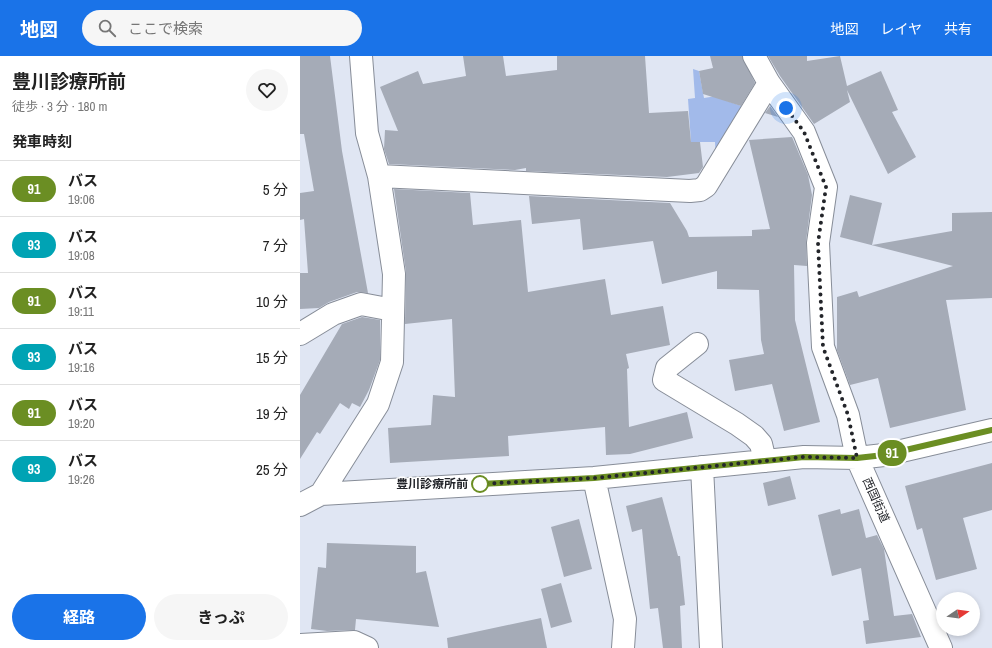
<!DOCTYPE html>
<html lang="ja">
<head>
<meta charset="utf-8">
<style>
  body { margin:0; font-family:"Archivo Narrow","Noto Sans JP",sans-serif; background:#f6f6f6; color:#222; height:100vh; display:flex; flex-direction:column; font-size:15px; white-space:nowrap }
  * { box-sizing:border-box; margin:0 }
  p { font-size:13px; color:#767676 }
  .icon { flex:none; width:22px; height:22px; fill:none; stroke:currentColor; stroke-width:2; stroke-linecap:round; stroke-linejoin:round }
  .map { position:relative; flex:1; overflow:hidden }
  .panel { display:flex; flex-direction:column; background:#fff; width:300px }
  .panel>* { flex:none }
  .badge { padding:0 8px; border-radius:13px; font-size:14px; line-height:26px }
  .needle { width:26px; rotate:77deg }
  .tools { position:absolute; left:636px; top:536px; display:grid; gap:8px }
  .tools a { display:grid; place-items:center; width:44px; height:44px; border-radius:50%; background:#fff; box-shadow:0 2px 6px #0003; font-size:20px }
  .you { position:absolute; width:20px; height:20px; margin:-10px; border:3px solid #fff; border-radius:50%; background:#1a73e8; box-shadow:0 0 0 6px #1a73e833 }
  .map>.badge { position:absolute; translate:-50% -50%; box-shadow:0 0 0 2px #fff }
  h2 { padding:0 12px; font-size:15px; line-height:36px }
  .round { display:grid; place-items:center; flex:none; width:42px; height:42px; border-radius:21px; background:#f6f6f6 }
  .headline { display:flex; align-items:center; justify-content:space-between; height:68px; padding:0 12px }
  h1 { font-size:19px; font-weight:700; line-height:30px }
  .cta { display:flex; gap:8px; margin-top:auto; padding:8px 12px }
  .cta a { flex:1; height:46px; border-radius:24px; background:#1a73e8; color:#fff; font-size:16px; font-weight:700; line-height:46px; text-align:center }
  .cta a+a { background:#f6f6f6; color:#222 }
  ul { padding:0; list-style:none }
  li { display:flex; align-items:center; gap:12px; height:56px; padding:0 12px; border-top:1px solid #e0e0e0 }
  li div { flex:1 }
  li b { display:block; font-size:15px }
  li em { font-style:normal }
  li .badge { min-width:44px; font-weight:700; text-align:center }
  header { display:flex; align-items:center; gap:24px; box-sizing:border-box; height:56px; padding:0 20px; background:#1a73e8; color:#fff }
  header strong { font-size:19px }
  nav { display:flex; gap:22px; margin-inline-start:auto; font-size:14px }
  .search { width:280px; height:36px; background:#f6f6f6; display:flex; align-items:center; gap:10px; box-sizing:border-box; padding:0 14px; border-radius:22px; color:#767676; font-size:15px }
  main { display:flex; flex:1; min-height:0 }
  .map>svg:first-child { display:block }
  .green { fill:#a2baea }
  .building { fill:#a5abb7 }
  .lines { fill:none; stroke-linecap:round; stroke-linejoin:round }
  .minor-casing { stroke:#878d98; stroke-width:24 }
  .minor { stroke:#fff; stroke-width:22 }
  .line-casing { stroke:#fff; stroke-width:9 }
  .line { stroke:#6b8e23; stroke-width:6 }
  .walk { stroke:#23252a; stroke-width:4; stroke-dasharray:0 7.2 }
  .stop-dot { fill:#fff; stroke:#6b8e23; stroke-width:2 }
  .labels { text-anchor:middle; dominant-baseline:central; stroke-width:3; stroke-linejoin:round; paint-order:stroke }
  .stop-label { font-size:12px; font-weight:bold; fill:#23252a; stroke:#fff; text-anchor:end }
  .street-label { font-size:12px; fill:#23252a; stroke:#fff }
</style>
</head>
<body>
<header>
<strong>地図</strong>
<div class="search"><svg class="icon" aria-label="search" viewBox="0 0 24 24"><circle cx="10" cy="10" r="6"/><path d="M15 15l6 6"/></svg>ここで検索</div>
<nav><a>地図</a><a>レイヤ</a><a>共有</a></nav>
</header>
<main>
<section class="panel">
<div class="headline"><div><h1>豊川診療所前</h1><p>徒歩 · 3 分 · 180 m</p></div><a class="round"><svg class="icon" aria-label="heart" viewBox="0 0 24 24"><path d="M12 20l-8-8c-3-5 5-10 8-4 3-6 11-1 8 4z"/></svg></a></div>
<h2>発車時刻</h2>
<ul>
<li><span class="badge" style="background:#6b8e23;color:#fff">91</span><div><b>バス</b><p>19:06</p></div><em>5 分</em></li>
<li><span class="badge" style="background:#00a3b4;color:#fff">93</span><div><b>バス</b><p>19:08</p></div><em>7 分</em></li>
<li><span class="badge" style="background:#6b8e23;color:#fff">91</span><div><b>バス</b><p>19:11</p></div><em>10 分</em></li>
<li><span class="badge" style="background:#00a3b4;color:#fff">93</span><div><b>バス</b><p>19:16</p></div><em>15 分</em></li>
<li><span class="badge" style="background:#6b8e23;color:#fff">91</span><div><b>バス</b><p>19:20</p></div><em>19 分</em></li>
<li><span class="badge" style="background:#00a3b4;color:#fff">93</span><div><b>バス</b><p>19:26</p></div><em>25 分</em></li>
</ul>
<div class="cta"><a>経路</a><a>きっぷ</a></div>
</section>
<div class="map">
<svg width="692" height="592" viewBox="0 0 692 592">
  <rect width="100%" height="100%" fill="#e0e6f3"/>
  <path class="green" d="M393 13 399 15 404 42 429 38 427 45 447 52 416 108 415 86H391L388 43 395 42Z"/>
  <path class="building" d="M0 0H30L42 95 68 237 57 236 29 246 19 252 0 253V217H8L4 163 0 164V137L14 135 4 78H0Z
    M163 0H203L206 20 257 14V0H345L349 57 388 55 391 86H400L403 111 399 117 367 121 226 115V112L215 114 89 108 84 93 85 74 98 75 80 31 118 15 123 28 166 20Z
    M410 0H442L455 27 441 50 403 38 399 15 413 12Z
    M468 0H507V5L540 0 547 30 581 15 598 54 592 56 616 101 588 118 547 34 550 46 514 68 480 20Z
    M470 50 478 61 465 57Z
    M492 81 508 119 512 139 506 185 507 210 494 209 495 264 520 366 484 375 472 328 435 335 429 304 464 298 461 284 459 234 417 233V215L362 228 353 185 283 194 280 163 232 168 229 140 370 147 387 175 389 181 452 180V174L470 173 449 84Z
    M94 133 170 137 173 169 221 164 228 236 305 223 311 259 363 250 370 289 326 298 329 312 327 313 329 371 387 356 393 382 330 398 306 399 305 371 208 380 209 400 90 407 88 372 131 369 133 339 155 341 152 263 105 268 106 216Z
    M550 139 582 147 572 189 652 175V157L692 156V242L646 244 666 354 590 372 578 322 550 329 537 294V241L557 235 559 241 653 210 540 181Z
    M62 261 80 264V304L69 334 60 351 52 347 49 353 40 347 20 378 17 376 0 403V339L42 268Z
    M692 407V454L663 462 677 513 636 524 622 472 617 474 605 430Z
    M490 420 496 443 468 450 463 427Z
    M362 441 378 500H380L385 549 380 550 382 592H363L358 552 350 553 342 473 332 476 326 450Z
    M540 453 541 458 559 453 566 482 577 479 584 493 594 560 612 558 621 581 566 588 563 565 569 564 561 512 532 520 518 459Z
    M279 463 292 513 264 521 251 471Z
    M27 487 116 490V517L126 515 139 571 56 563 55 574 27 575 11 573 18 511 26 512Z
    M261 527 272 566 251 572 241 533Z
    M241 562 247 592H148L147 582Z"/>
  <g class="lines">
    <defs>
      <path id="minor" d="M454 0 469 27 504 76 526 131 518 187 523 291 548 359 557 402 641 592
        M79 120 390 135 400 134 406 130 469 27
        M0 278 33 258 61 248 93 254
        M397 288 367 312 364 324 437 368 454 380 461 388 465 405
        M402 411 411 592
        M294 422 325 563 323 592
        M21 438 78 348 92 306 94 218 79 120 67 77 61 0
        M0 449 21 438 294 422 504 401 557 402 584 399 692 374
        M0 589 54 586 67 592"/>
    </defs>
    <use href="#minor" class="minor-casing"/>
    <use href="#minor" class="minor"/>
  </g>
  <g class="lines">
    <defs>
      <path id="line" d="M180 428 294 422 504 401 557 402 584 399 692 374"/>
    </defs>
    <use href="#line" class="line-casing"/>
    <use href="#line" class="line"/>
    <path class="walk" d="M180 428 294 422 504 401 557 402 548 359 523 291 518 187 526 131 504 76 486 52"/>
  </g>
  <circle class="stop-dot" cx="180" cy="428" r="8"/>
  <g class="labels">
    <g class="stop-label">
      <text x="168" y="428">豊川診療所前</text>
    </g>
    <g class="street-label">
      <text transform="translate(576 444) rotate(66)">西国街道</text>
    </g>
  </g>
</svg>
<div class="tools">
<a><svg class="needle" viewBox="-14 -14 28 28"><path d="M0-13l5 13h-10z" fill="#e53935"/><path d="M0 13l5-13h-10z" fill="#767676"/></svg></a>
</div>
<div class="you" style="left:486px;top:52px"></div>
<b class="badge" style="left:592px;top:397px;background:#6b8e23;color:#fff">91</b>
</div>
</main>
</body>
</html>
